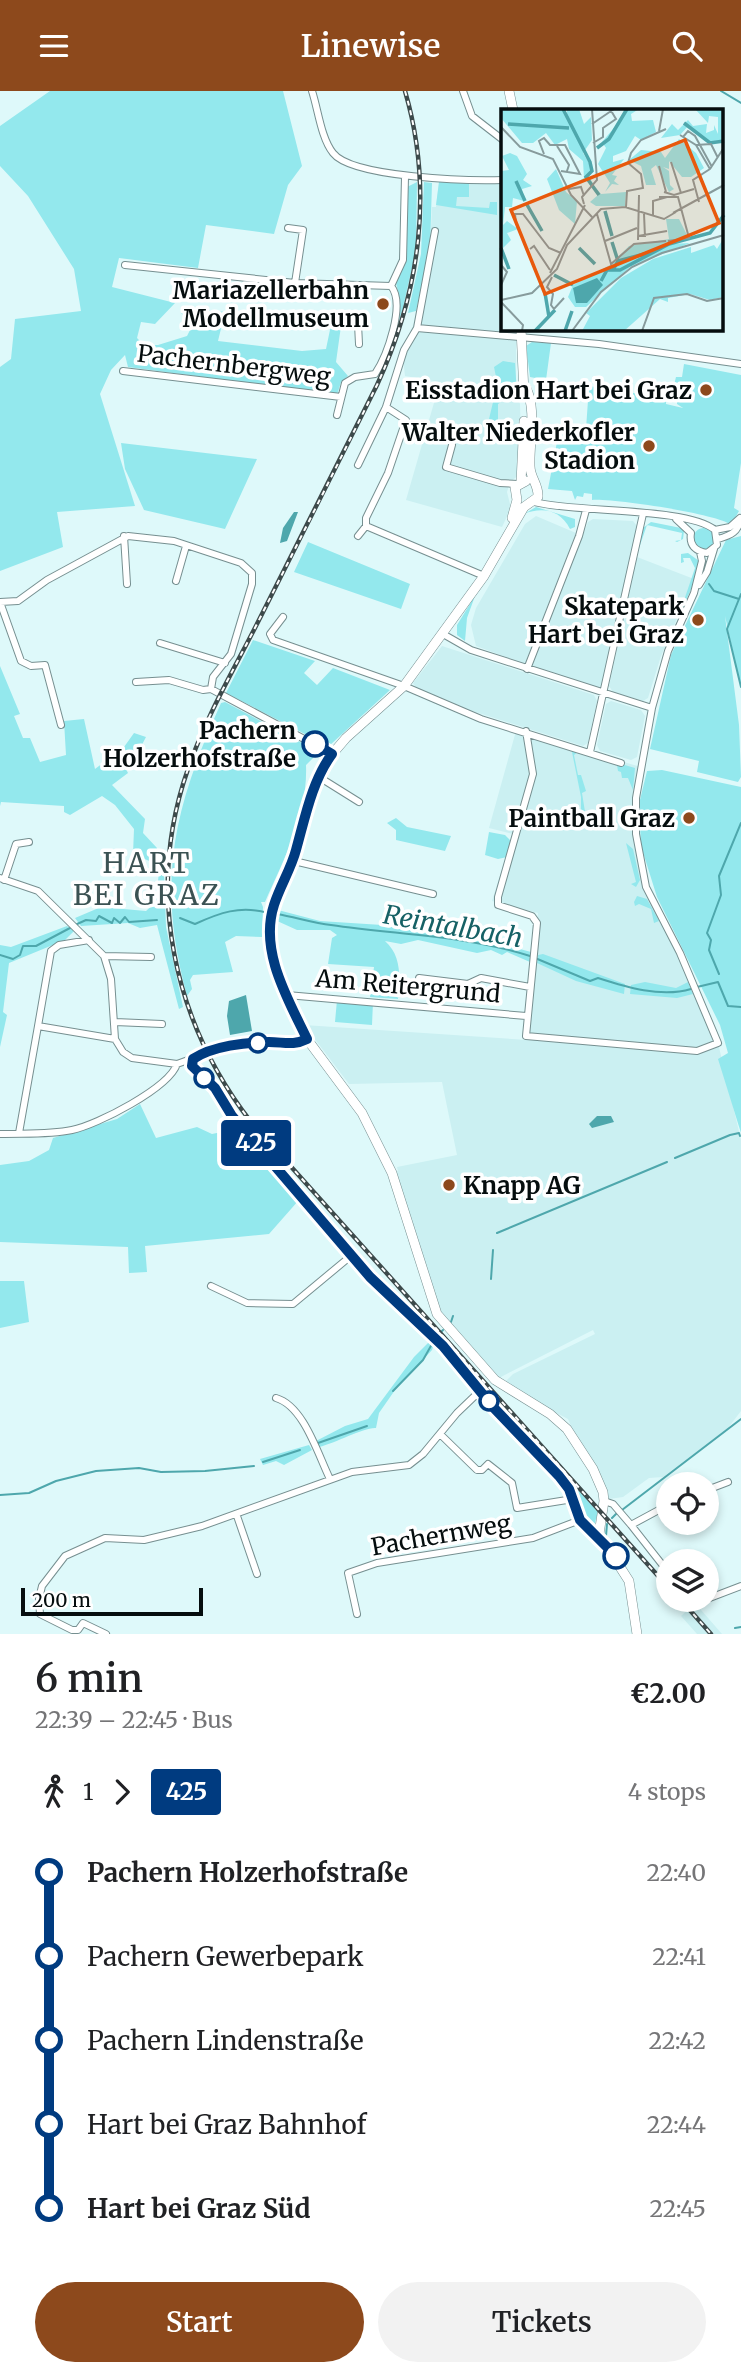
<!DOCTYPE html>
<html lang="en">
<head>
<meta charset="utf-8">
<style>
  body { margin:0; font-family:Merriweather,serif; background:#f2f2f2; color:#202124; height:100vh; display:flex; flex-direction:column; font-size:26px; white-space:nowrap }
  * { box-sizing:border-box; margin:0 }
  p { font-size:23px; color:#757577 }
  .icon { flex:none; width:38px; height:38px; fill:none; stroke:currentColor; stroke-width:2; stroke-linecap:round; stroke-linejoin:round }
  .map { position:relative; height:1543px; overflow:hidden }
  .drawer { display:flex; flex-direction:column; background:#fff; flex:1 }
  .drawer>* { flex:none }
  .badge { padding:0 14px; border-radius:5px; font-size:24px; line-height:46px }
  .controls { position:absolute; left:656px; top:1381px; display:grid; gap:14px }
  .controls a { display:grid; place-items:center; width:63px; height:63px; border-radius:50%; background:#fff; box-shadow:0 4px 10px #0003; font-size:35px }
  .scale { position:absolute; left:21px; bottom:18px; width:182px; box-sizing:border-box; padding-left:7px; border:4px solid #050d0e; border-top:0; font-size:19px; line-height:24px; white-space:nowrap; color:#050d0e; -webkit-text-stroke:5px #fff; paint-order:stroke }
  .map>.badge { position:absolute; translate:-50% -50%; box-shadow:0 0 0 4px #fff }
  .legs { display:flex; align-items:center; gap:10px; height:77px; padding:0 35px; font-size:23px }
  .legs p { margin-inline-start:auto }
  .summary { display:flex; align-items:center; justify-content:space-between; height:119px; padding:0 35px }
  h1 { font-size:38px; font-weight:600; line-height:52px }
  .button { display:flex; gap:14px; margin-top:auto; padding:14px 35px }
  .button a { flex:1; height:80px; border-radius:42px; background:#8d491c; color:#fff; font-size:28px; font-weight:600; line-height:80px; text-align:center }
  .button a+a { background:#f2f2f2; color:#202124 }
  ul { padding:0 35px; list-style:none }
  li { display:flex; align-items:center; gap:24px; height:84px; font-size:26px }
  li i { display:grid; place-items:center; width:10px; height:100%; margin:0 9px; background:currentColor }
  li i::after { content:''; width:18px; height:18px; margin:-9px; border:5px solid; border-radius:50%; background:#fff }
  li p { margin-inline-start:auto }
  li:first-child i { background:linear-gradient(#0000 50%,currentColor 0) }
  li:last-child i { background:linear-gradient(currentColor 50%,#0000 0) }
  header { display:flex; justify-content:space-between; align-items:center; height:91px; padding:0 35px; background:#8d491c; color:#fff; font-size:32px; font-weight:600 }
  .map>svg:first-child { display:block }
  .built { fill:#cbf0f2 }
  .green { fill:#93e8ed }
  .water { fill:#4ea7ac }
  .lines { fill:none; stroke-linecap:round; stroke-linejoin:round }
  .stream { stroke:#4ea7ac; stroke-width:2 }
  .minor-casing { stroke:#768f90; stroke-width:8 }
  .secondary-casing { stroke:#768f90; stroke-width:10 }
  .minor { stroke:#fff; stroke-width:6 }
  .secondary { stroke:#fff; stroke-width:9 }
  .rail-casing { stroke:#3d4a4b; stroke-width:4.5 }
  .rail { stroke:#fff; stroke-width:2; stroke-dasharray:5; stroke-linecap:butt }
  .line-1-casing { stroke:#fff; stroke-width:16 }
  .line-1 { stroke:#003b80; stroke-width:10 }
  .poi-dot { fill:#8d491c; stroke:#fff; stroke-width:2.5 }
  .stop-1-dot { fill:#fff; stroke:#003b80; stroke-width:3.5 }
  .labels { text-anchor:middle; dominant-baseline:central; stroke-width:7; stroke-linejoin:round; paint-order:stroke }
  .poi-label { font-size:24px; font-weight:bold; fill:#050d0e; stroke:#fff; text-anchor:end }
  .street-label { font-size:24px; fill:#050d0e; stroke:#fff }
  .stop-label { font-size:24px; font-weight:bold; fill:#050d0e; stroke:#fff; text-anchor:end }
  .water-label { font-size:26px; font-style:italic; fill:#166165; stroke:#fff }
  .quarter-label { font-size:28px; letter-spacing:2px; fill:#3b5253; stroke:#fff }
  .inset-river { fill:none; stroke:#4ea7ac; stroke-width:3.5 }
  .inset-road { fill:none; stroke:#879b9c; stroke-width:2 }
  .view { fill:#e8590c; fill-opacity:0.15; stroke:#e8590c; stroke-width:3.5 }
  .inset-edge { fill:none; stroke:#050d0e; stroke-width:3.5 }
</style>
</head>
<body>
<header><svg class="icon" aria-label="menu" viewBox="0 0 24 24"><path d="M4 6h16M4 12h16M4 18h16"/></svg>Linewise<svg class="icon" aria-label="search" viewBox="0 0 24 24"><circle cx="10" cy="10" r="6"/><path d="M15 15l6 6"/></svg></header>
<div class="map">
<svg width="741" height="1543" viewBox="0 0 741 1543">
  <rect width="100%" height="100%" fill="#def9fa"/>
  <path class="built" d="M439 91 503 92V238H516V298L520 313 521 354 519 384 510 391 507 401 511 417 502 436 406 409 440 291 405 285 402 258 413 235 430 157 432 116H436Z
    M536 425 576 442 525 573 476 555 471 534 476 517 525 433Z
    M593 428 633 430 637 435 603 593 598 597 532 575 588 431Z
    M637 466 694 488 661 565 648 607 643 610 613 601 609 595Z
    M442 555 594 604 597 610 588 652 583 655 469 619 416 597 413 592Z
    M611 610 641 619 645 625 637 666 631 669 600 660 597 654 606 613Z
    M516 640 641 676 636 743 646 796 718 952 741 1049V1320L728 1337 695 1362 663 1386 649 1387 623 1406 602 1409 568 1328 509 1297 506 1290 513 1283 595 1243 593 1239 495 1289 442 1230 392 1082 398 1080 397 1076 457 1064 442 991 349 993 304 934 527 949 538 822 492 810 513 743 489 737Z
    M695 1512 722 1543H697L681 1525Z"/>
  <path class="green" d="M50 0H283L302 75 288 94 274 143 206 134 198 177 119 167 112 196 175 212 155 233 141 231 137 247 144 254H158L187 245 193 233 181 222 191 217 225 221 218 250 302 260 326 258 331 234 341 235 336 271 348 285 341 291 337 304 128 276 125 264 111 279 100 303 135 415 57 421 63 456 0 480V276L11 268 15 228 81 220 74 178 28 105 0 75V35Z
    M417 91 416 159 403 217 389 261 397 233 399 204 396 192 405 164 407 96Z
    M424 91 432 92 430 157 416 220 408 222 421 163Z
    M439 91H469V106H457L456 115 489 117 490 111H497V124L436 114Z
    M532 251 551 252 546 289 530 286 526 255Z
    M503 270 515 272 517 303 510 296 497 291 494 276Z
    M684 273 741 284V372L734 417 739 420 731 434C719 423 611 407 592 409V403L584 402 583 406 577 405 575 409 572 400 548 398 560 335 586 338 589 295 666 307V313L683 317 677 313V307L671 306 676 286H682Z
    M497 294 507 298 508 306 498 313V331L489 328 494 307 489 305 498 299Z
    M121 352 257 368 225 438 144 419 125 378Z
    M536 416 575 428V436L570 438C560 418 541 416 524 423Z
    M651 431 681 437 684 440 683 448 677 451 675 450 681 449 682 442 647 434 638 460 643 437Z
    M693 448a11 11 0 1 1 22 0a11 11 0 1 1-22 0Z
    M741 445V597L725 525 739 634 741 686 738 691 697 681 699 670 650 658 671 564 726 449Z
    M308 451 410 493 401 518 294 481Z
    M688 462 699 470 695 490 679 524 695 477 690 467H683L684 471 681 472V463Z
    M475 505 467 527 465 550 457 544V534Z
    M253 549 315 570 304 582 317 594 333 577 390 599 329 655 324 653 226 602Z
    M0 575 20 623 14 625 23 647H30L40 671 66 664 64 630 84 628 95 678 124 656 134 642 146 646 134 669 125 676 128 682 112 694 145 728 143 742 157 757 154 772 133 763 134 738 115 714 102 705 70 724 64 721V715L1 711 0 715Z
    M225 611 319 661 306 674C308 723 284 768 265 811H261L263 816 262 846 236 845 225 851 233 881 193 884 190 889 192 898 187 905C156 790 173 719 221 612Z
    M568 657 578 661 574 664 578 684H581L586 700 582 702 586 727 581 728V706L572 661Z
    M611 670 635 677 633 699 628 687H622L621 681 618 680 617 674Z
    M662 679 741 696V1042L718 968 728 962 720 934 657 806 641 755 639 713 647 680Z
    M396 727 407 736 451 745 445 760 396 749V739L387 732Z
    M489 741 505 744 511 750 507 766 498 768 485 764Z
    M626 752 633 758 640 789 636 796 631 793 636 791Z
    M159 780 164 781 166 836 183 916 179 918 157 834 140 837 128 832 81 835 75 827 101 816 146 820 156 811Z
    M637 805 647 808 659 830 654 832 651 818 639 813 635 815 634 811Z
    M278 819 320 830 382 834 478 850 487 849 531 861 530 871 507 861 502 864 491 859 477 862 418 849 401 853 385 850C402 865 400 887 398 908L370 906 374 876 328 873 332 847 337 844 330 839H297L275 829Z
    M67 835 74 840 65 849 9 872 3 921 7 924 0 956V854L11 856Z
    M543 863 625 893 624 903 576 890 537 872 538 864Z
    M645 891 676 897 688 891 693 903 677 907 630 903 631 894Z
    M337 909 373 911 372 934 335 931Z
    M140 1013 156 1047 197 1036 212 1043 245 1036 306 1101 269 1143 145 1155 147 1181 129 1182 128 1156 0 1151V1074L29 1070 49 1059 53 1047 117 1028Z
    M0 1190H24L29 1231 0 1237Z
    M431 1249 434 1253 432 1259 395 1299 379 1322 376 1337C364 1336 336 1352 319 1356L316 1350 345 1335 368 1328 414 1266Z
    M309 1354 312 1359 284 1374 276 1370 263 1374 260 1368Z
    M565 1385 598 1421 594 1435 582 1427Z"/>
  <path class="water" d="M294 421H298L287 450 280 452 283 437Z
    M246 904 252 940 230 944 227 925 229 910Z
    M597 1025H611L614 1031 592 1037 589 1033Z"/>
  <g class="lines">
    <path class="stream" d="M721 0 741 12
      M709 493 714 500 739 508 741 503
      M739 508 727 538 741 596
      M277 823C295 826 313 832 331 834 398 844 465 844 530 865
      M180 827 195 833C219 822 240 814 268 822
      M75 834 86 829 96 830 99 825 112 832 114 827 120 832 125 826 129 831 157 829
      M0 864 13 868 20 864 23 855H36L70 837
      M535 867 590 890 598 887C626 896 661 907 691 898
      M719 883 709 859 711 849 707 842 721 804 719 785 741 732
      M697 896 718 891 728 915 741 916
      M675 1067 730 1044 739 1042 740 1045
      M497 1142 667 1071
      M491 1188 493 1159
      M451 1231 453 1225
      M442 1240 443 1239
      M393 1300 423 1269 432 1253
      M318 1352 367 1335
      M263 1371 300 1359
      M0 1404 29 1402 56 1390 96 1380 139 1377 161 1381 205 1380 254 1375
      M622 1419 741 1328
      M612 1427 617 1422
      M606 1445 607 1433
      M735 1537 741 1536"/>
    <defs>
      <path id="minor" d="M312 0C318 18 321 47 333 62 352 87 471 90 503 89
        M463 0 472 25 503 49
        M288 137 303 139 295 192
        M125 174 295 192 391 195
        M391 195 403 169 405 86
        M358 233 359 253
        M417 237 435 140
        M123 280 341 306
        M386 316 406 329 388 382 366 427V435L484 485
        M337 324 345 292 355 286 375 283C387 265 406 213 391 195
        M452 354 446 376 500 392 518 393
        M358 374 386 316 404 259 417 237 599 253 741 273
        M534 411C576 422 687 416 715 439L717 454 707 462C695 460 689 454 691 442L676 428
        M715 439 730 436 740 427
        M124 445 127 493
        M358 445 366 435
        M718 448C732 444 738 441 741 427
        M176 490 186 455
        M699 494 707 481 714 458
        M0 511 18 510 47 489 128 445 174 450 241 472 252 482V493L231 563 213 586 211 598 332 663
        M0 511 21 570 31 575 45 574 61 634
        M283 526 270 543 273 549 404 595 481 628 621 672
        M443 543 471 559 652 617
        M160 552 225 572
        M527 578 579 445 586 419
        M136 591 169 589 203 599 211 598
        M526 640 533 683 498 806V814L532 825 537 832 526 945 697 960 718 952 680 862 646 796 636 743V707L652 617 668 560 694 502 702 470 700 461
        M590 661 643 423
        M319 686 359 711
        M294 770 433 803
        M0 787 38 800 104 865 111 888 115 948 123 961 132 967 177 973 213 960 265 951 294 953 307 948
        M4 789 16 753 29 751
        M104 865 151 866
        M419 887 468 893 481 887 530 896
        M287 904 526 925
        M115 931 162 933
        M38 935 51 860 59 854 89 849
        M192 970 193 977 215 997 232 1025 370 1186 443 1254 494 1316 559 1385 569 1398 580 1429 600 1445
        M19 1042 38 935 115 948
        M0 1043C23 1042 49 1044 72 1039 97 1034 169 997 177 973
        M211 1195 247 1212 293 1213 352 1164
        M276 1307C304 1315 318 1364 330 1388
        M440 1343 477 1379H482L488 1373 512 1392 517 1417 573 1408
        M707 1399 728 1391
        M604 1410 613 1413 631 1434 668 1414
        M237 1425 257 1483
        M631 1434 668 1481
        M707 1508 741 1495
        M357 1523 348 1482 377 1472 533 1447 580 1429
        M106 1543 83 1532 78 1539H72L40 1523 39 1508 42 1495 65 1465 105 1447 144 1449 202 1435 352 1381 409 1374 423 1363 457 1322 481 1299"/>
      <path id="secondary" d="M509 0 513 19
        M521 238 524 302
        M526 297C537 319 529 351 530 375 530 387 539 394 538 406L524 416 484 485 404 595 346 647 328 668 319 686 294 770 274 814 270 842 276 877 307 948 362 1022 392 1082 437 1223 495 1289 550 1323 567 1338 593 1378 603 1401 604 1410 599 1443 629 1490 637 1543
        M521 391 524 330
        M512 427 517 409 515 396 526 390"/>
    </defs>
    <use href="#minor" class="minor-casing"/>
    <use href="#secondary" class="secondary-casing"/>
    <use href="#minor" class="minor"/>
    <use href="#secondary" class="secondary"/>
    <defs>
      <path id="rail" d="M405 0C434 99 420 201 377 294 339 371 300 448 261 525 236 575 206 625 188 678 145 800 173 930 251 1031L668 1496
        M680 1508 711 1543"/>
    </defs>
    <use href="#rail" class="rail-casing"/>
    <use href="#rail" class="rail"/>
  </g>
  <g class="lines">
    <defs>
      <path id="line-1" d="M315 653 332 663C312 690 305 727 296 759 291 778 280 795 274 814 259 860 288 908 307 948 293 955 284 951 269 951 247 951 212 955 193 968L192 975 215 997 232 1025 370 1186 443 1255 494 1317 559 1385 569 1398 580 1429 616 1465"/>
    </defs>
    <use href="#line-1" class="line-1-casing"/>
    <use href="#line-1" class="line-1"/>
  </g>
  <g class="poi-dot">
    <circle cx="383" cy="213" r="7"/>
    <circle cx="706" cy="299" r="7"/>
    <circle cx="649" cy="355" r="7"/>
    <circle cx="698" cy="529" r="7"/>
    <circle cx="689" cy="727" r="7"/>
    <circle cx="449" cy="1094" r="7"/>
  </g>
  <g class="stop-1-dot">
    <circle cx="315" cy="653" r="12"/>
    <circle cx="258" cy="952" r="9"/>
    <circle cx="204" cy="987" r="9"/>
    <circle cx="489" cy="1310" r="9"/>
    <circle cx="616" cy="1465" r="12"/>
  </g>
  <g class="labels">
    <g class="poi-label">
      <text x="369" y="199">Mariazellerbahn<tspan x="369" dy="28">Modellmuseum</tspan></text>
      <text x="692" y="299">Eisstadion Hart bei Graz</text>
      <text x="635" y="341">Walter Niederkofler<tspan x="635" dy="28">Stadion</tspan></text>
      <text x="684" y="515">Skatepark<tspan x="684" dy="28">Hart bei Graz</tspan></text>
      <text x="675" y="727">Paintball Graz</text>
      <text x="463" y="1094" text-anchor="start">Knapp AG</text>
    </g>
    <g class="street-label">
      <text transform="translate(234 274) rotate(7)">Pachernbergweg</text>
      <text transform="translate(408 895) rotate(5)">Am Reitergrund</text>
      <text transform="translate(441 1444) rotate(-10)">Pachernweg</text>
    </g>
    <g class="stop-label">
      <text x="296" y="639">Pachern<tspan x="296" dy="28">Holzerhofstraße</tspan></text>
    </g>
    <g class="water-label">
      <text transform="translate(453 835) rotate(10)">Reintalbach</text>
    </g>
    <g class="quarter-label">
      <text x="147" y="772">HART<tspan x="147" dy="32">BEI GRAZ</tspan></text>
    </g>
  </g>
  <g transform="translate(501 18)">
    <rect width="222" height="222" fill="#def9fa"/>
    <path d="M0 0H63L66 7V0H78L83 15 90 8 91 31 82 44 92 61 88 68 93 76 86 71 74 74 83 69 82 52 68 40 66 30 54 36 45 24 32 34H21L0 9ZM122 0H138L130 5 131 12 152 11 155 23 140 31 134 27 125 42 112 47V53L123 50 111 66 116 67 113 72 118 76 111 75 104 83 109 74 97 55 105 39 101 33 124 6ZM194 0H222V34L204 32 188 16 179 26 160 29 171 15 177 21 187 11 192 17 206 15 205 24 213 21V16L217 25V8L208 7 207 14ZM178 30 195 44 203 59 190 68H181L168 52V60L162 58 168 62 169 76 173 80 168 83 155 56 150 60 155 76H145L140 57 128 51 140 41 160 43 164 49ZM9 44 16 47 26 65 22 71 31 77 21 80 23 92 12 89 11 98H4L2 116 6 112 17 120 6 124 10 131 2 139 0 62 8 61 1 47ZM55 60 65 83 76 92 74 115 58 101 46 70ZM94 78 100 85 125 83 124 97H95L89 93 97 86ZM165 110H178L187 128 169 135 189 134 129 158 85 198H74L67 188 72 176 109 156 128 137 168 130ZM222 130V188L209 191 189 185 167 189V193L159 190 123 222H81L89 207 85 204 120 169 152 150 190 138V144L213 136 216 140Z" fill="#93e8ed"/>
    <path d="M96 169 102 176 86 194H75L72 179Z" fill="#4ea7ac"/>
    <path class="inset-river" d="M62 0 89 53 91 62 85 68 98 86M183 14 209 34 223 32M7 15 68 19M96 39 108 30 126 0M15 72 24 92M25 94 41 122M104 102 111 127M111 133 117 152 112 161M0 139 8 160M78 139 94 155M117 152 147 144M53 166 72 176M100 172 106 161H119L168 135 209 124 223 106M44 184 48 208M34 222 54 201M64 222 71 202"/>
    <path class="inset-road" d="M91 15 113 0M0 18 19 38 52 50 70 86 91 108M158 22 162 0M179 26 195 36 210 35 217 49M182 28 187 22 194 27 211 58M92 34 102 28V19L115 10 109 0M195 36 209 60M56 37 68 56 66 62M43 45 38 32 43 29 49 36H64L79 65 60 62M170 53 180 84M158 57 165 83M209 60 222 40M68 80 80 78 83 87M163 83 173 86 193 80M158 88H177L188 129 167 132M198 93 192 71 209 60M83 95 81 88 96 71 91 0M125 98 126 82 142 79 140 65 127 54 130 44 140 31 165 20M172 104 223 76M96 105 110 155 133 135 165 132M143 105 144 128M152 106V92L166 88M15 114 14 105H22L48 139 60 144M137 127 166 122M137 131 138 86M104 132 136 119M29 140 33 137 49 161M0 156 6 163 0 176M49 164 84 96M51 168 46 178 52 185 50 196 53 200 63 189M0 191 31 184 56 160 66 136 100 100 124 98 163 110 175 103M0 193 22 216 21 222M71 222 100 183 131 158 161 144 223 126M141 222 153 189 186 185 206 192 223 189"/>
    <path class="view" d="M184 31 218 114 44 185 10 101Z"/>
    <rect width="222" height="222" class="inset-edge"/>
  </g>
</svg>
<div class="controls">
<a><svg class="icon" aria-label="locate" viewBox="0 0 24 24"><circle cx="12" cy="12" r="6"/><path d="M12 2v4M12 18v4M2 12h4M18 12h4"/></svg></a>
<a><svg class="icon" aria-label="layers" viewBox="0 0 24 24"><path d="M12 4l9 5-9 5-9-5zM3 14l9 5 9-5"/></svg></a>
</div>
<div class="scale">200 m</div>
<b class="badge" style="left:256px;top:1052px;background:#003b80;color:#fff">425</b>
</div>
<section class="drawer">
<div class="summary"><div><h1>6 min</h1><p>22:39 – 22:45 · Bus</p></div><b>€2.00</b></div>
<div class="legs"><svg class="icon" aria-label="walk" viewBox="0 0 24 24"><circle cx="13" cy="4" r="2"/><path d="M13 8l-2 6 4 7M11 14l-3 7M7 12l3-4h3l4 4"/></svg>1<svg class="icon" aria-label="forward" viewBox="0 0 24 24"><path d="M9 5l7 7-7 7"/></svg><b class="badge" style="background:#003b80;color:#fff">425</b><p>4 stops</p></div>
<ul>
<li><i style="color:#003b80"></i><b>Pachern Holzerhofstraße</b><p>22:40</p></li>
<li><i style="color:#003b80"></i><span>Pachern Gewerbepark</span><p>22:41</p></li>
<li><i style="color:#003b80"></i><span>Pachern Lindenstraße</span><p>22:42</p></li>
<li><i style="color:#003b80"></i><span>Hart bei Graz Bahnhof</span><p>22:44</p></li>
<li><i style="color:#003b80"></i><b>Hart bei Graz Süd</b><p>22:45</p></li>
</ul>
<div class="button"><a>Start</a><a>Tickets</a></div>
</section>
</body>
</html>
